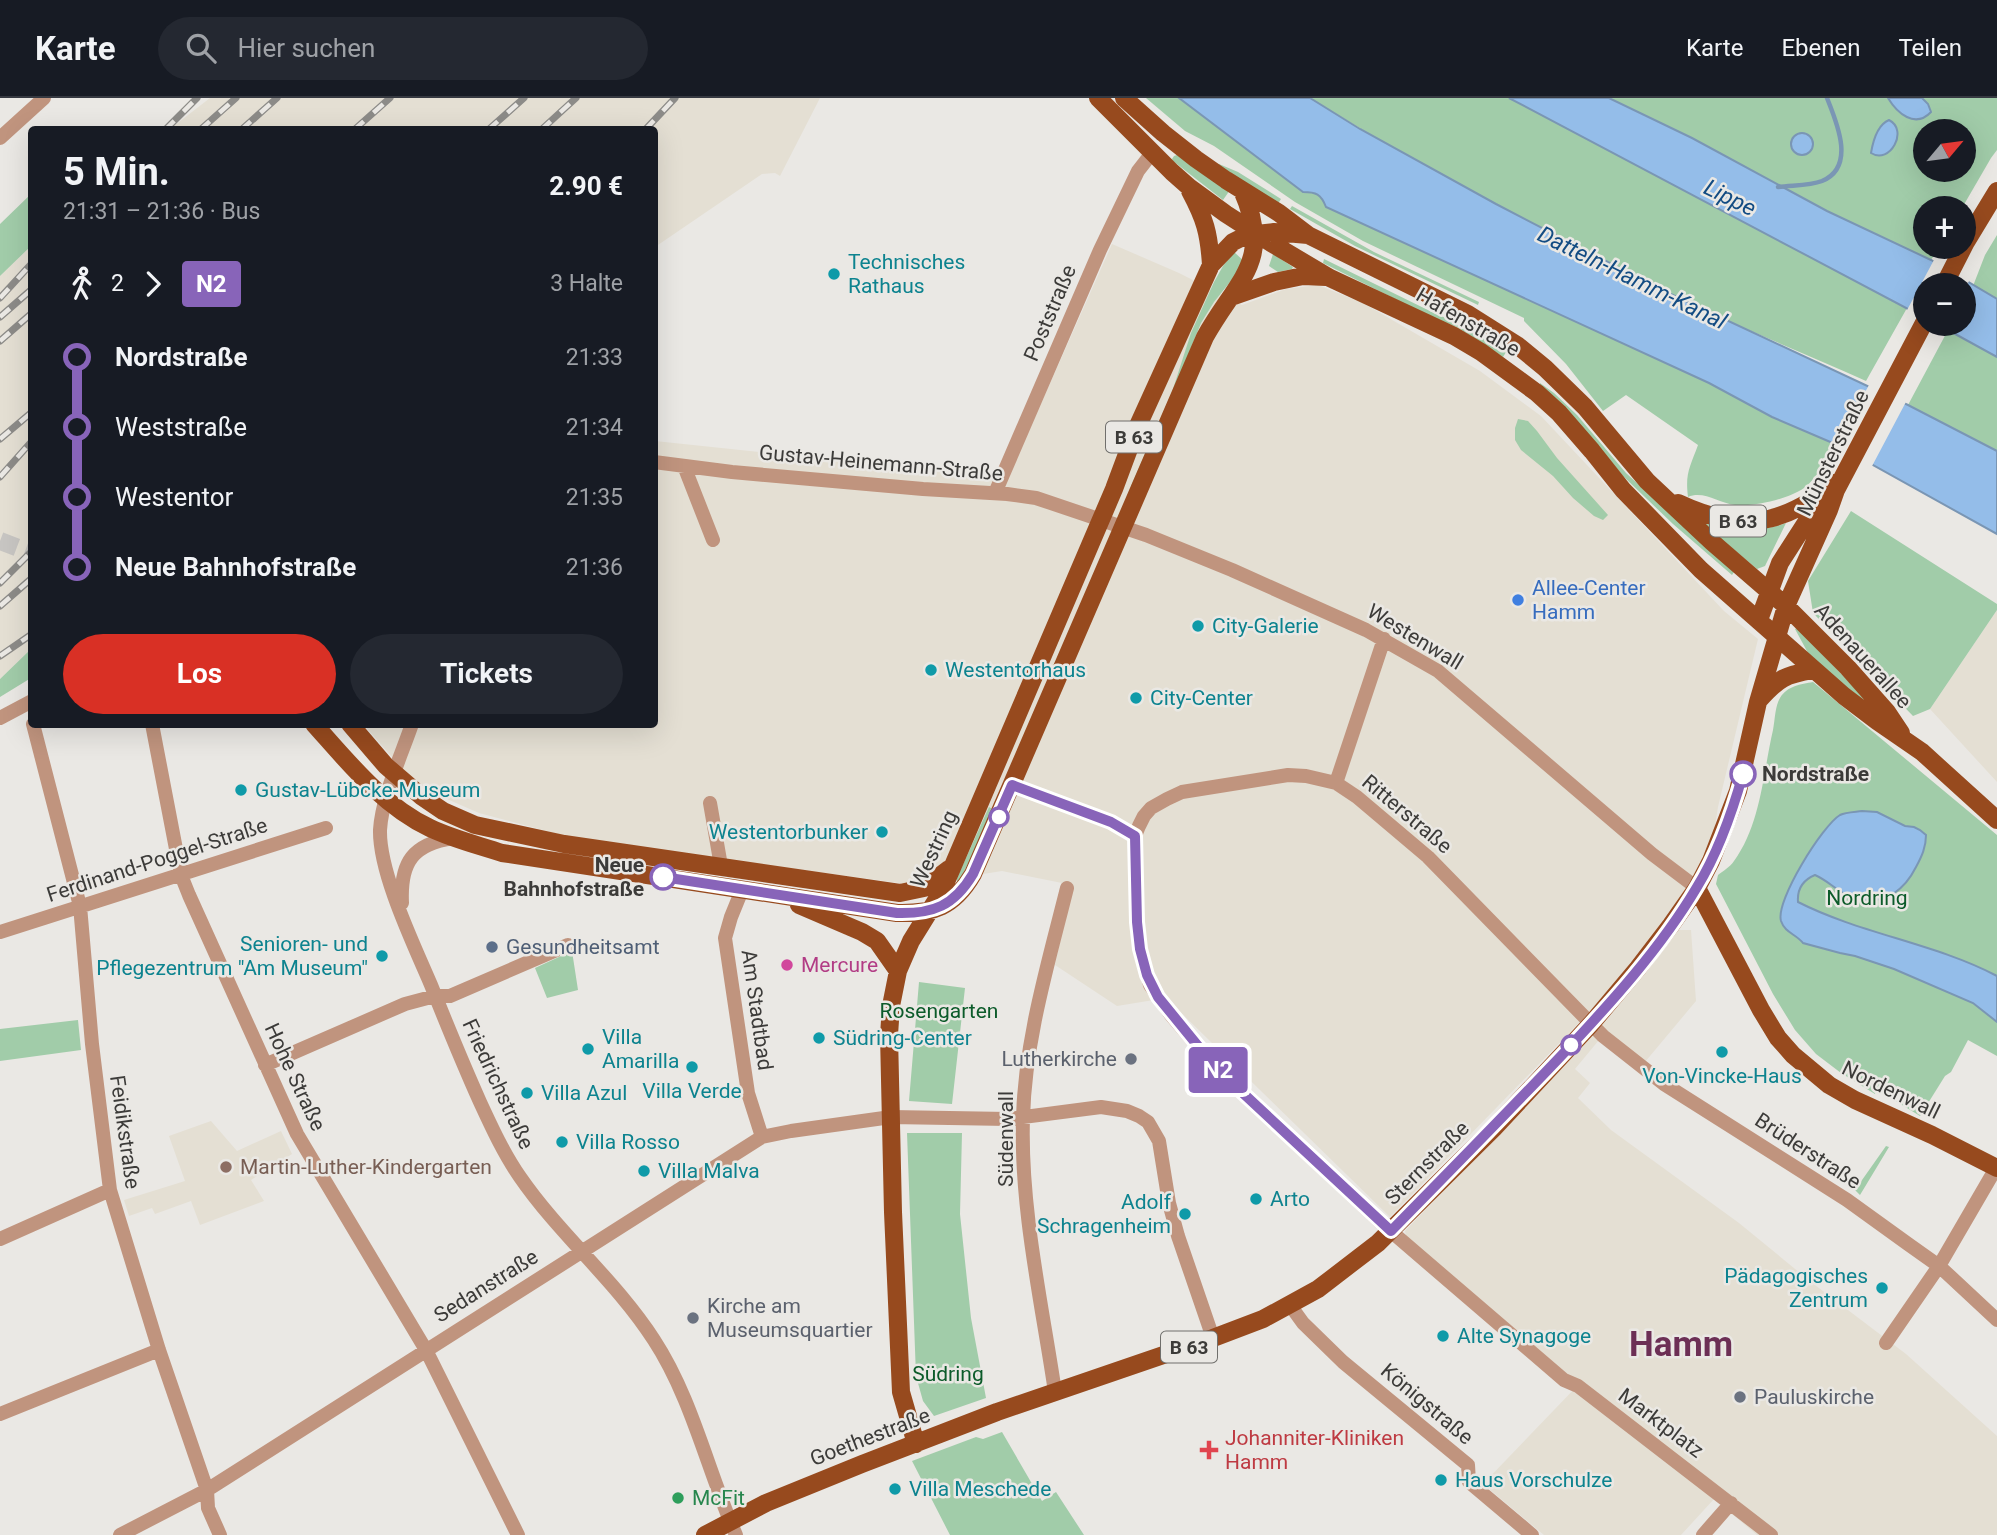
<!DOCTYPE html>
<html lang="de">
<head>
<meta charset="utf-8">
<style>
  body { margin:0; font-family:Roboto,sans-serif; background:#242831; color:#f1f3f6; height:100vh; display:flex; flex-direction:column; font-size:26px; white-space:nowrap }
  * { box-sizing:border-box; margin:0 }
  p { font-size:23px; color:#9ea1a6 }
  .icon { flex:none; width:38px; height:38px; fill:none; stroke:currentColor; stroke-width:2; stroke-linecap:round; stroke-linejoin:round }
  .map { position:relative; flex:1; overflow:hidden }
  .sheet { position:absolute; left:28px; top:28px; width:630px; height:602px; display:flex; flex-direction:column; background:#171b24; border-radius:7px; box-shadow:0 7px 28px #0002 }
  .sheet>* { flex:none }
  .badge { padding:0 14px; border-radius:5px; font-size:24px; line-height:46px }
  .needle { width:46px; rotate:61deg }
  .fabs { position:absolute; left:1913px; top:21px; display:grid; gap:14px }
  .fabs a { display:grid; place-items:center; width:63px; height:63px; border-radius:50%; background:#171b24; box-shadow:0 7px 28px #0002; font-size:35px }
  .map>.badge { position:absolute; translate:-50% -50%; box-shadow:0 0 0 4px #fff }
  .legs { display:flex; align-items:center; gap:10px; height:77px; padding:0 35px; font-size:23px }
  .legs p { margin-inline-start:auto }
  .overview { display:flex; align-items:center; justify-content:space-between; height:119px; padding:0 35px }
  h1 { font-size:38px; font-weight:700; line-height:52px }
  .button { display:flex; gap:14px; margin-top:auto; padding:14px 35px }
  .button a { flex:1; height:80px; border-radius:42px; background:#d93025; color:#fff; font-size:28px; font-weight:700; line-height:80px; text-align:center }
  .button a+a { background:#242831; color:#f1f3f6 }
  ul { padding:0 35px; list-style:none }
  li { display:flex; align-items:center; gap:24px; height:70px; font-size:26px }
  li i { display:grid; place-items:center; width:10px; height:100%; margin:0 9px; background:currentColor }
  li i::after { content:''; width:18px; height:18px; margin:-9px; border:5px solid; border-radius:50%; background:#171b24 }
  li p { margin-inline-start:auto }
  li:first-child i { background:linear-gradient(#0000 50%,currentColor 0) }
  li:last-child i { background:linear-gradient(currentColor 50%,#0000 0) }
  header { display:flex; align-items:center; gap:42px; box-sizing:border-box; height:98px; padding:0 35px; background:#171b24; border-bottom:2px solid #363941 }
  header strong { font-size:33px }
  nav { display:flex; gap:38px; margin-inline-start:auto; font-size:24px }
  .search { width:490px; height:63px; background:#242831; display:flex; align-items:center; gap:18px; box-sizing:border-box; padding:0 24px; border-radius:38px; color:#9ea1a6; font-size:26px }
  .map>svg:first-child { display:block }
  .built { fill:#e4dfd3 }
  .green { fill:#a1cca9; fill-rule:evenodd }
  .water { fill:#94bde9; stroke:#7a96b4; stroke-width:2 }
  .pier { fill:#eae8e4 }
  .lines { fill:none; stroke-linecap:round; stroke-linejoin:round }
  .stream { stroke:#7a96b4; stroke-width:4.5 }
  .major-tunnel { stroke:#c7c5c2; stroke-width:18; stroke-dasharray:18 9; stroke-linecap:butt }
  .minor { stroke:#c0947e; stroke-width:14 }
  .major { stroke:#974a1e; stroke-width:18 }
  .rail-casing { stroke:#8c8b88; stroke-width:7 }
  .rail { stroke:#eae8e4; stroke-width:4.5; stroke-dasharray:13; stroke-linecap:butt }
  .line-1-casing { stroke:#fff; stroke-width:16 }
  .line-1 { stroke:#8864b9; stroke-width:10 }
  .culture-dot { fill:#0f9aa8; stroke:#eae8e4; stroke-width:2.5 }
  .shop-dot { fill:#3f7fe0; stroke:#eae8e4; stroke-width:2.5 }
  .stop-1-dot { fill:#fff; stroke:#8864b9; stroke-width:3.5 }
  .service-dot { fill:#5c6f8a; stroke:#eae8e4; stroke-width:2.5 }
  .hotel-dot { fill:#d1479c; stroke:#eae8e4; stroke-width:2.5 }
  .worship-dot { fill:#6b7280; stroke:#eae8e4; stroke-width:2.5 }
  .education-dot { fill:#8d6e63; stroke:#eae8e4; stroke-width:2.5 }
  .health-dot { fill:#e0444e; stroke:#eae8e4; stroke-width:2.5 }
  .leisure-dot { fill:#2e9e5b; stroke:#eae8e4; stroke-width:2.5 }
  .labels { text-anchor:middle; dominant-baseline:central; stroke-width:5; stroke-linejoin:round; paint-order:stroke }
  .shield { fill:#eae8e4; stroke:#706f6c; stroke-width:2 }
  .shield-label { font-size:19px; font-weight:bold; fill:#3c3b39 }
  .culture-label { font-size:21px; fill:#0d838f; stroke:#eae8e4; text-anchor:start }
  .street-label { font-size:21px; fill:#3c3b39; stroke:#eae8e4 }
  .shop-label { font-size:21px; fill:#366cbe; stroke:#eae8e4; text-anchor:start }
  .stop-label { font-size:21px; font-weight:bold; fill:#3c3b39; stroke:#eae8e4; text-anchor:start }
  .park-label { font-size:21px; fill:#0c5b2a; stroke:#eae8e4 }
  .service-label { font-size:21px; fill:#4e5e75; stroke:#eae8e4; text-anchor:start }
  .hotel-label { font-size:21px; fill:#b23c85; stroke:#eae8e4; text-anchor:start }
  .worship-label { font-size:21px; fill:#5b616d; stroke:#eae8e4; text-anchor:start }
  .education-label { font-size:21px; fill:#785e54; stroke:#eae8e4; text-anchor:start }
  .health-label { font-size:21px; fill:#be3a42; stroke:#eae8e4; text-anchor:start }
  .leisure-label { font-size:21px; fill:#27864d; stroke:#eae8e4; text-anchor:start }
  .water-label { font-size:23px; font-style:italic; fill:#134c83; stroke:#eae8e4 }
  .town-label { font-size:35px; font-weight:bold; fill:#6c2f55; stroke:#eae8e4 }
</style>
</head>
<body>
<header>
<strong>Karte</strong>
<div class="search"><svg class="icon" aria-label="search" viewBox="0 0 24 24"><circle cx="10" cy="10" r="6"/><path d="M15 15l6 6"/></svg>Hier suchen</div>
<nav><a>Karte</a><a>Ebenen</a><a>Teilen</a></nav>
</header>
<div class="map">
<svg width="1997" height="1437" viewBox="0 0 1997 1437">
  <rect width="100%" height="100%" fill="#eae8e4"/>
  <path class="built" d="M210 0H820L780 78 775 75 762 76 655 149 654 32 170 31Z
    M1112 146 1179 175 1242 207 1286 191 1318 187 1363 205 1480 273 1541 318 1724 513 1758 541 1718 709 1714 734 1702 764 1667 823 1614 889 1390 1119 1166 900 1117 908 1055 867 1072 787 1002 773 914 787 581 742 479 715 417 688 364 627 654 626 655 343 1008 380Z
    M31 148V551L0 581V178Z
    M1997 512V684L1930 611Z
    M1677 832H1691L1696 903 1645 964 1600 927Z
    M1592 936 1599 942 1575 971 1590 985 1578 1000 1611 1032 1739 1125 1811 1184 1906 1256 1997 1338V1437H1757L1714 1401 1681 1437H1544L1483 1386 1579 1286 1406 1138 1405 1133Z
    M211 1023 237 1053 281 1033 292 1056 251 1082 264 1103 200 1127 191 1103 155 1116 152 1110 129 1118 124 1102 185 1083 169 1038Z"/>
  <path class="green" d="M1146 0H1179L1236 43 1322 99 1326 109 1709 285 1772 319 1835 346C1828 359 1816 382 1804 390 1788 401 1754 409 1735 407 1719 405 1703 392 1688 399 1685 375 1690 369 1698 347L1626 297 1603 313 1566 266 1524 223V220L1363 143 1295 104 1214 48 1185 33Z
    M1310 0H1509L1907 210 1866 283C1797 252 1726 224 1658 190 1540 132 1422 69 1310 0Z
    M1609 0H1997V52L1991 60 1962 110H1925V149H1939L1931 162 1827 113 1692 40ZM1925 33H1964V72H1925Z
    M1177 57 1230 92 1223 102 1173 63 1172 61 1174 58Z
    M1219 66 1238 74 1281 101 1277 107 1217 67Z
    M31 96V148L0 178V126Z
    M1292 108 1374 154 1479 204 1478 207 1355 148 1290 111Z
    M1997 137V201L1973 188 1985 157Z
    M1234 154 1245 164 1242 169 1214 204 1201 225 1135 389 1131 388 1172 294 1191 235 1214 184 1223 168Z
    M1273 156 1293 169 1292 171 1278 174 1269 168Z
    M1324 161 1436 216 1484 235 1508 251 1503 259 1457 229 1433 220 1323 165Z
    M1948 232 1997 259V353L1908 307Z
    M1540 285 1554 295 1577 317 1626 375 1734 474 1732 477 1673 426 1623 378 1590 338 1540 288Z
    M1518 321 1528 323 1537 333 1557 360 1608 417 1603 422 1594 418 1573 400 1553 378 1521 352 1515 342V330Z
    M1851 413 1997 506V512L1930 611 1913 618 1813 515 1808 483Z
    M1702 425C1731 431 1757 436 1786 425L1765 468 1757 471Z
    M1797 530 1881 617 1879 619 1808 555 1795 531Z
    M31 551V580L0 599V581Z
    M1813 584 1997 737V958L1968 942 1951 974 1945 978 1920 1018 1876 991 1875 996 1841 975 1816 956 1795 932 1773 896 1716 786 1718 777C1723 773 1730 769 1734 763 1761 726 1763 675 1773 632 1775 622 1775 608 1780 600 1787 588 1801 586 1813 584Z
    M989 709 994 712 959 784H957V780Z
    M572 853 578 892 547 900 535 870Z
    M919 884 965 890 952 1006 909 1003Z
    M78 922 81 952 0 963V931Z
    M907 1035H962L960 1116 971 1220 986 1300 934 1318 923 1303 916 1278Z
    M1886 1048 1889 1049 1860 1097 1855 1092Z
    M1002 1334 1042 1403 1056 1394 1084 1437H950L912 1363 976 1339 983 1341Z"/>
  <path class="water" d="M1179 0H1310L1360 31 1496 106 1660 191 1908 307 1997 353V436L1835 346 1772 319 1709 285 1326 109C1321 96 1316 94 1303 94Z
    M1509 0H1609L1692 40 1827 113 1931 162 1997 201V259L1937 226H1964V187H1925V220Z
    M1888 0H1922L1928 6 1931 14C1915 31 1897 15 1888 0Z
    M1889 22C1909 32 1890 67 1871 55 1873 43 1877 27 1889 22Z
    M1791 46a11 11 0 1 1 22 0a11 11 0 1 1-22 0Z
    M1862 713 1877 714 1905 728 1914 729 1920 732 1926 737C1926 749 1922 758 1916 769 1905 791 1886 807 1859 801 1841 798 1831 784 1815 777 1803 782 1797 791 1798 804 1861 836 1934 845 1997 878V924L1973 905 1894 871 1855 858 1840 855 1803 845C1796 836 1785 835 1781 823 1775 803 1823 727 1840 717 1846 714 1855 714 1862 713Z"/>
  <path class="pier" d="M1935 160 1970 181 1964 193V187H1925V223L1906 214Z
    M1870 285 1907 302 1871 370 1835 350Z"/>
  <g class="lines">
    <path class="stream" d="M1778 89C1792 87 1809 88 1822 83 1856 69 1837 25 1827 0"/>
    <path class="major-tunnel" d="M0 443 32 455"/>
    <path class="minor" d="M0 40 44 0
      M654 364 732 374 923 391 1007 396 1036 400 1146 437 1232 472 1366 532 1438 573 1652 756 1697 790
      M684 368 713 442
      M995 395 1100 152 1138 73 1152 55
      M0 620 32 603
      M33 626 80 808 92 946 110 1092 159 1252 207 1392 208 1410 220 1437
      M152 626 181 777 189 797 297 1036 426 1252 518 1437
      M412 626C401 658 382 699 380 732 379 775 414 847 431 887 447 927 463 966 480 1004 492 1030 504 1056 520 1079 560 1137 616 1183 654 1242 692 1300 708 1374 736 1437
      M1336 685 1384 541
      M710 705 721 768
      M742 792 731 819 725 840 748 995 762 1039
      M402 805C400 764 413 746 453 740
      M0 834 326 730
      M265 967 405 906 435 898H450L568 847
      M0 1141 110 1092
      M1290 1207 1303 1225 1343 1264 1468 1367 1469 1384 1532 1437
      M1886 1245 1939 1168 1996 1070
      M1055 1294C1042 1206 1020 1109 1023 1020 1025 942 1048 866 1067 790
      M0 1316 159 1252
      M120 1437 207 1392 762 1039 791 1033 891 1019 1008 1021 1101 1009 1127 1013 1139 1018 1148 1024 1159 1043 1169 1105 1178 1138 1213 1240
      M1703 1437 1731 1405
      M1771 1437 1578 1288 1564 1282 1379 1123 1216 970 1171 917 1150 887 1140 851 1137 823 1135 748V738L1139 728 1144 718 1151 710 1167 701 1182 694 1288 677 1306 678 1336 685 1357 699 1428 759 1603 938 1664 986 1847 1102 1908 1146 1939 1168 1997 1222"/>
    <path class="major" d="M1098 0 1172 74 1189 89 1226 116 1271 145 1330 180 1454 238 1481 254 1537 295 1559 315 1592 353 1623 392 1701 472 1844 598 1877 623 1922 654 1997 722
      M1124 0 1163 35 1196 61 1226 82 1279 115 1308 137 1468 216 1517 247 1545 270 1585 309 1647 383 1712 444 1786 508 1848 570 1887 614 1901 635
      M1190 93C1205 121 1209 135 1211 167
      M1944 187 1966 144 1997 93
      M1231 199 1274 184 1303 178 1326 179
      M1678 405C1744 436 1783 427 1839 383
      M1759 522 1780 465 1805 426 1831 397
      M1760 601C1779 580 1785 577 1813 572
      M314 626C348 664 383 708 430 730 453 741 478 747 502 755L897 815C933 816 954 809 973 776L1205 239C1237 181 1274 164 1242 92
      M350 626 386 668 421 698 443 713 475 727 564 746 900 795 924 790 949 771
      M1697 790 1761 912 1778 940 1793 957 1829 987 1855 1002 1932 1037 1997 1070
      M799 807 862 834 877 843 898 873
      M916 1346 901 1294 893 1114 889 937 891 908 898 873 911 843 942 793 952 770 1114 391 1136 332 1211 167 1233 144 1247 137 1274 134 1308 137
      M705 1437 766 1405 862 1366 997 1314 1213 1240 1263 1221 1318 1191 1378 1145 1494 1030 1591 926 1638 870 1671 827 1697 790 1711 763 1738 693 1758 604 1786 508 1829 412 1836 392 1925 223"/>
    <defs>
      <path id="rail" d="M165 32 197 0
        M200 32 236 0
        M241 32 277 0
        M354 32 390 0
        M488 32 524 0
        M541 32 576 0
        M645 32 675 0
        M0 200 32 165
        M0 219 32 191
        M0 243 32 215
        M0 341 32 314
        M0 379 32 343
        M0 485 32 453
        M0 508 32 480
        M0 558 32 536"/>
    </defs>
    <use href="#rail" class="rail-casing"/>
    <use href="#rail" class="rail"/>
  </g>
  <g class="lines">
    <defs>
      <path id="line-1" d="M663 779 897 815C933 816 954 808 973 776L1012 687 1111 724 1135 738 1137 824 1140 851 1147 877 1158 899 1216 970 1391 1133C1448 1075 1505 1017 1561 958 1609 907 1661 850 1697 789 1718 755 1732 715 1743 676"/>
    </defs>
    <use href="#line-1" class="line-1-casing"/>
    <use href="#line-1" class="line-1"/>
  </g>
  <g class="culture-dot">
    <circle cx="834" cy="176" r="7"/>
    <circle cx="1198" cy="528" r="7"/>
    <circle cx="931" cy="572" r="7"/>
    <circle cx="1136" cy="600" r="7"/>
    <circle cx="241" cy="692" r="7"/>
    <circle cx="882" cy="734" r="7"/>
    <circle cx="382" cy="858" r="7"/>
    <circle cx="819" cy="940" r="7"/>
    <circle cx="588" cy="951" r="7"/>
    <circle cx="1722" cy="954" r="7"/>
    <circle cx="692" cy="969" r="7"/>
    <circle cx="527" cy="995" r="7"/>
    <circle cx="562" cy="1044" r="7"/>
    <circle cx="644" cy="1073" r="7"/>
    <circle cx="1256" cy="1101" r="7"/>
    <circle cx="1185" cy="1116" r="7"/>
    <circle cx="1882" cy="1190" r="7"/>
    <circle cx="1443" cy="1238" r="7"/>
    <circle cx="1441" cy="1382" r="7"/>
    <circle cx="895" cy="1391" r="7"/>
  </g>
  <circle class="shop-dot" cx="1518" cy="502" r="7"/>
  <g class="stop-1-dot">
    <circle cx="1743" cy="676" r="12"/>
    <circle cx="999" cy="719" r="9"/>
    <circle cx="663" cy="779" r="12"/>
    <circle cx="1571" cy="947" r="9"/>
  </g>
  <circle class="service-dot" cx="492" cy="849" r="7"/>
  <circle class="hotel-dot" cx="787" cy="867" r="7"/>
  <g class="worship-dot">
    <circle cx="1131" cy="961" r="7"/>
    <circle cx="693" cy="1220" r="7"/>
    <circle cx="1740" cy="1299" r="7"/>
  </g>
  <circle class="education-dot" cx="226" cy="1069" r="7"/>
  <path class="health-dot" d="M1205.5 1341.5h7v7h7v7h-7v7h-7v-7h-7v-7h7z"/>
  <circle class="leisure-dot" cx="678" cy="1400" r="7"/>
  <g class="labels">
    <g class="shield">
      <rect x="1106" y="323.5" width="56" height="31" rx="5"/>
      <rect x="1710" y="407.5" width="56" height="31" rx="5"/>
      <rect x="1161" y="1233.5" width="56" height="31" rx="5"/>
    </g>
    <g class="shield-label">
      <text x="1134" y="339">B 63</text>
      <text x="1738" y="423">B 63</text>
      <text x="1189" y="1249">B 63</text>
    </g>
    <g class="culture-label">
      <text x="848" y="164">Technisches<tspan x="848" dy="24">Rathaus</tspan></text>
      <text x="1212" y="528">City-Galerie</text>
      <text x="945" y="572">Westentorhaus</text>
      <text x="1150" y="600">City-Center</text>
      <text x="255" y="692">Gustav-Lübcke-Museum</text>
      <text x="868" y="734" text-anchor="end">Westentorbunker</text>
      <text x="368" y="846" text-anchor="end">Senioren- und<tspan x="368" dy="24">Pflegezentrum "Am Museum"</tspan></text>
      <text x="602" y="939">Villa<tspan x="602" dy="24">Amarilla</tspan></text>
      <text x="833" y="940">Südring-Center</text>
      <text x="1722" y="978" text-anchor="middle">Von-Vincke-Haus</text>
      <text x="692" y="993" text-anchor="middle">Villa Verde</text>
      <text x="541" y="995">Villa Azul</text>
      <text x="576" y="1044">Villa Rosso</text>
      <text x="658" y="1073">Villa Malva</text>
      <text x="1270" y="1101">Arto</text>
      <text x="1171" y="1104" text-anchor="end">Adolf<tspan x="1171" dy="24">Schragenheim</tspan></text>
      <text x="1868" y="1178" text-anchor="end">Pädagogisches<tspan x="1868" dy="24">Zentrum</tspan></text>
      <text x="1457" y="1238">Alte Synagoge</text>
      <text x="1455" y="1382">Haus Vorschulze</text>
      <text x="909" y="1391">Villa Meschede</text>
    </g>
    <g class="street-label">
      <text transform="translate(1050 215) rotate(-67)">Poststraße</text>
      <text transform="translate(1468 224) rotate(30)">Hafenstraße</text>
      <text transform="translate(1833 355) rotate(-64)">Münsterstraße</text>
      <text transform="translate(881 365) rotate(5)">Gustav-Heinemann-Straße</text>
      <text transform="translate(1415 539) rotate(31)">Westenwall</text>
      <text transform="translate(1863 558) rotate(48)">Adenauerallee</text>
      <text transform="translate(1407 716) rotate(40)">Ritterstraße</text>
      <text transform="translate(934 751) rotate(-65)">Westring</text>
      <text transform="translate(157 762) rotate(-18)">Ferdinand-Poggel-Straße</text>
      <text transform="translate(757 912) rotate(82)">Am Stadtbad</text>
      <text transform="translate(295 979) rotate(65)">Hohe Straße</text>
      <text transform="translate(498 986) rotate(65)">Friedrichstraße</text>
      <text transform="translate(1891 992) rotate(26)">Nordenwall</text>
      <text transform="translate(125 1034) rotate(82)">Feidikstraße</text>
      <text transform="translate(1006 1041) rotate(-90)">Südenwall</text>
      <text transform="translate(1808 1053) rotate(33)">Brüderstraße</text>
      <text transform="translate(1427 1065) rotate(-45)">Sternstraße</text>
      <text transform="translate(486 1188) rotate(-32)">Sedanstraße</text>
      <text transform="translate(1427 1306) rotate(40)">Königstraße</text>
      <text transform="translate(1661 1325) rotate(37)">Marktplatz</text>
      <text transform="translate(870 1339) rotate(-21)">Goethestraße</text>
    </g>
    <g class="shop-label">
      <text x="1532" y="490">Allee-Center<tspan x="1532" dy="24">Hamm</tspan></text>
    </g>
    <g class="stop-label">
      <text x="1762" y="676">Nordstraße</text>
      <text x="644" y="767" text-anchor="end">Neue<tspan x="644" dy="24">Bahnhofstraße</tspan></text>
    </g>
    <g class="park-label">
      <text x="1867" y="800">Nordring</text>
      <text x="939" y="913">Rosengarten</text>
      <text x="948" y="1276">Südring</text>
    </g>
    <g class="service-label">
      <text x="506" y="849">Gesundheitsamt</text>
    </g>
    <g class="hotel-label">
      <text x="801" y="867">Mercure</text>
    </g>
    <g class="worship-label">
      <text x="1117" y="961" text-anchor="end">Lutherkirche</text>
      <text x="707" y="1208">Kirche am<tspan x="707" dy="24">Museumsquartier</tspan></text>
      <text x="1754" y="1299">Pauluskirche</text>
    </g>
    <g class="education-label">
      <text x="240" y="1069">Martin-Luther-Kindergarten</text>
    </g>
    <g class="health-label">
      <text x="1225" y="1340">Johanniter-Kliniken<tspan x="1225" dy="24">Hamm</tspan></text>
    </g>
    <g class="leisure-label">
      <text x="692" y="1400">McFit</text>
    </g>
    <g class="water-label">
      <text transform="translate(1730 100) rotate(26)">Lippe</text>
      <text transform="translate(1632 180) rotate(26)">Datteln-Hamm-Kanal</text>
    </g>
    <g class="town-label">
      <text x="1681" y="1246">Hamm</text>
    </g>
  </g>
</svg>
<div class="fabs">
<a><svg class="needle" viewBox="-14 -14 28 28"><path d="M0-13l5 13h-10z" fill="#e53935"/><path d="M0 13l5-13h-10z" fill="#9ea1a6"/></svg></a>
<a>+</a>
<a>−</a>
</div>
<b class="badge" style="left:1218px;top:972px;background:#8864b9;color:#fff">N2</b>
<section class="sheet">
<div class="overview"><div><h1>5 Min.</h1><p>21:31 – 21:36 · Bus</p></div><b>2.90 €</b></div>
<div class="legs"><svg class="icon" aria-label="walk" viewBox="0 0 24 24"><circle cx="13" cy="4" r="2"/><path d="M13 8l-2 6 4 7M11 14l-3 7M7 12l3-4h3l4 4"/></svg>2<svg class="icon" aria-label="forward" viewBox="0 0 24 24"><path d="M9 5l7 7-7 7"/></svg><b class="badge" style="background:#8864b9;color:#fff">N2</b><p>3 Halte</p></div>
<ul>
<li><i style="color:#8864b9"></i><b>Nordstraße</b><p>21:33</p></li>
<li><i style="color:#8864b9"></i><span>Weststraße</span><p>21:34</p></li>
<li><i style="color:#8864b9"></i><span>Westentor</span><p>21:35</p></li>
<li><i style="color:#8864b9"></i><b>Neue Bahnhofstraße</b><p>21:36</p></li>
</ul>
<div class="button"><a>Los</a><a>Tickets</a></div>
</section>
</div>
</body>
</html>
